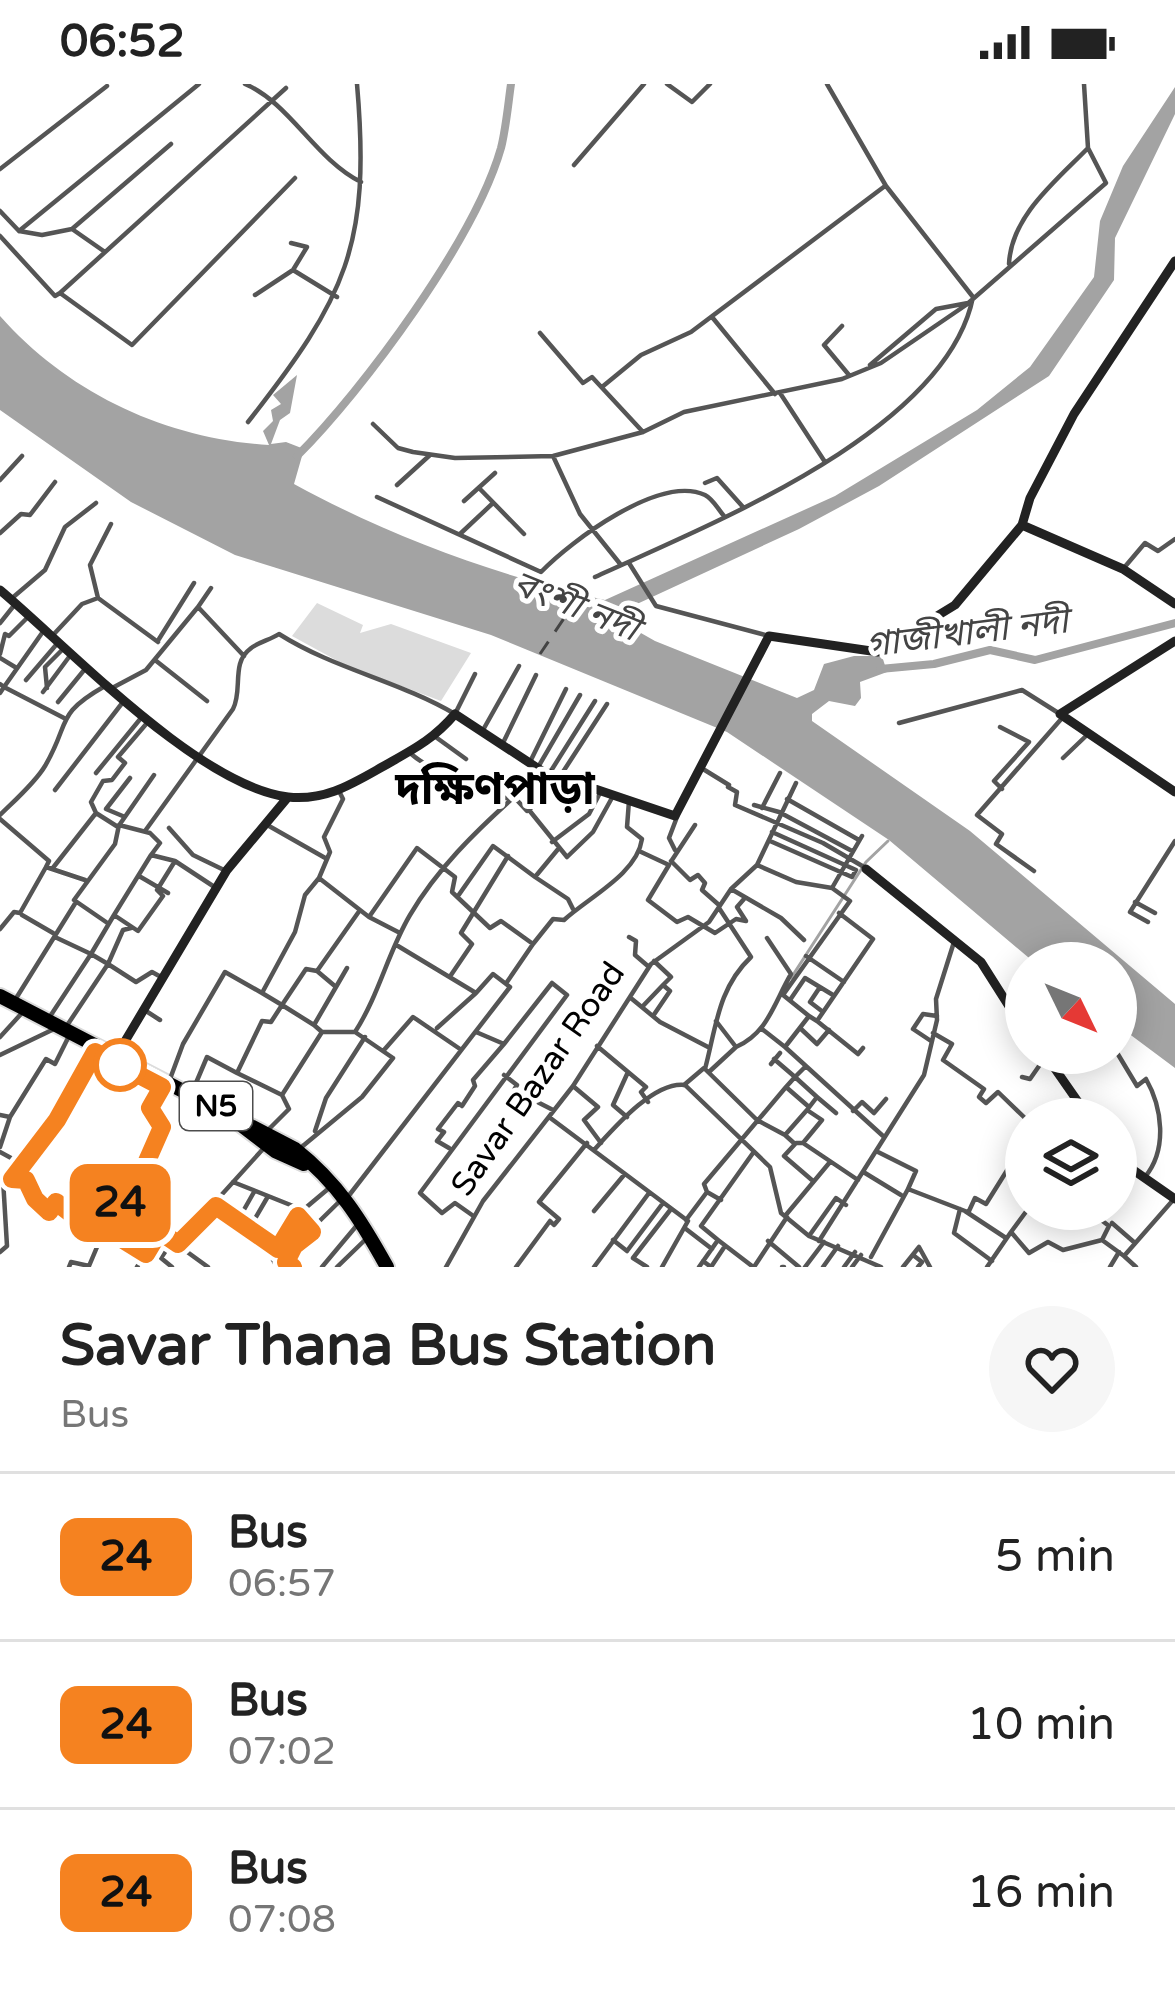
<!DOCTYPE html>
<html lang="en">
<head>
<meta charset="utf-8">
<style>
  body { margin:0; font-family:"Varela Round","Noto Sans Bengali",sans-serif; background:#f6f6f6; color:#222; height:100vh; display:flex; flex-direction:column; font-size:45px; white-space:nowrap }
  * { box-sizing:border-box; margin:0 }
  p { font-size:39px; color:#767676 }
  .icon { flex:none; width:66px; height:66px; fill:none; stroke:currentColor; stroke-width:2; stroke-linecap:round; stroke-linejoin:round }
  .map { position:relative; height:1183px; overflow:hidden }
  .side { display:flex; flex-direction:column; background:#fff; flex:1 }
  .side>* { flex:none }
  .badge { padding:0 24px; border-radius:18px; font-size:42px; line-height:78px }
  .needle { width:78px; rotate:133deg }
  .controls { position:absolute; left:1005px; top:858px; display:grid; gap:24px }
  .controls a { display:grid; place-items:center; width:132px; height:132px; border-radius:50%; background:#fff; box-shadow:0 6px 30px #0003; font-size:60px }
  .map>.badge { position:absolute; translate:-50% -50%; box-shadow:0 0 0 6px #fff }
  .round { display:grid; place-items:center; flex:none; width:126px; height:126px; border-radius:63px; background:#f6f6f6 }
  .headline { display:flex; align-items:center; justify-content:space-between; height:204px; padding:0 60px }
  h1 { font-size:57px; font-weight:800; line-height:90px }
  ul { padding:0; list-style:none }
  li { display:flex; align-items:center; gap:36px; height:168px; padding:0 60px; border-top:3px solid #e0e0e0 }
  li div { flex:1 }
  li b { display:block; font-size:45px }
  li em { font-style:normal }
  li .badge { min-width:132px; font-weight:700; text-align:center }
  .status { display:flex; justify-content:space-between; align-items:center; height:84px; padding:0 60px; background:#fff; direction:ltr }
  .status svg { height:33px; fill:currentColor }
  .map>svg:first-child { display:block }
  .green { fill:#dcdcdc }
  .water { fill:#a3a3a3 }
  .lines { fill:none; stroke-linecap:round; stroke-linejoin:round }
  .stream { stroke:#a3a3a3; stroke-width:3 }
  .river { stroke:#a3a3a3; stroke-width:8 }
  .ferry { stroke:#444; stroke-width:3; stroke-dasharray:15 12; stroke-linecap:butt }
  .highway-casing { stroke:#dbdbdb; stroke-width:18 }
  .street { stroke:#555; stroke-width:4.5 }
  .secondary { stroke:#222; stroke-width:9 }
  .highway { stroke:#000; stroke-width:14 }
  .line-casing { stroke:#fff; stroke-width:27 }
  .line { stroke:#f58220; stroke-width:18 }
  .stop-dot { fill:#fff; stroke:#f58220; stroke-width:6 }
  .labels { text-anchor:middle; dominant-baseline:central; stroke-width:10; stroke-linejoin:round; paint-order:stroke }
  .shield { fill:#fff; stroke:#4c4c4c; stroke-width:3 }
  .shield-label { font-size:30px; font-weight:bold; fill:#000 }
  .street-label { font-size:33px; fill:#000; stroke:#fff }
  .water-label { font-size:36px; font-style:italic; fill:#444; stroke:#fff }
  .district-label { font-size:45px; font-weight:bold; fill:#000; stroke:#fff }
</style>
</head>
<body>
<div class="status"><b>06:52</b><svg viewBox="0 0 49 12"><path d="M0 12V9h3v3zM5 12V6h3v6zM10 12V3h3v9zM15 12V0h3v12zM26 1h20v11H26zM47 4h2v5h-2z"/></svg></div>
<div class="map">
<svg width="1175" height="1183" viewBox="0 0 1175 1183">
  <rect width="100%" height="100%" fill="#fff"/>
  <path class="green" d="M317 519 363 541 360 549 391 540 471 569 441 617 345 581 292 552Z"/>
  <path class="water" d="M1175 3V30L1115 154 1114 196 1049 292 879 402 799 445 611 532 655 557 797 614 814 606 824 580 854 572H882L887 588 860 598 861 614 855 622 829 617 812 630V637L970 747 1175 920V984L1116 940V879H1035L889 756 727 648 491 551 235 471 131 418 0 326V232C68 309 166 355 269 361L263 347 273 337 271 326 281 320 273 311 297 291 290 329 280 336 271 360 286 358 304 365 294 400C389 452 500 493 605 516L835 412 977 326 1030 283 1094 193 1100 137 1123 82Z"/>
  <g class="lines">
    <path class="stream" d="M791 894 866 778 888 757"/>
    <path class="river" d="M297 372C364 305 475 155 501 64 506 44 508 21 511 0
      M880 585 934 580 990 566 1035 576 1175 539"/>
    <path class="ferry" d="M540 570 581 509"/>
    <defs>
      <path id="highway" d="M0 912 295 1065C338 1099 361 1136 387 1183
        M237 1038 275 1067 304 1080"/>
    </defs>
    <use href="#highway" class="highway-casing"/>
    <path class="street" d="M245 0C290 19 315 75 361 98
      M667 0 692 18 710 0
      M574 81 644 0
      M0 85 107 2
      M0 127 19 147 42 151 72 145 105 168
      M72 145 171 60
      M19 147 199 0
      M0 152 55 212 60 209 286 4
      M291 159 307 163 293 186
      M1009 180C1011 132 1057 96 1088 64
      M60 209 132 261 295 94
      M255 211 293 186 337 213
      M712 233 775 310
      M842 242 824 261 849 291
      M540 249 583 299 592 293 643 348
      M870 281 936 225 968 219
      M602 303 641 271 691 248 885 102
      M780 309 825 378
      M248 338C346 213 371 162 357 0
      M373 340 398 364 413 368 455 374 553 372 643 348 684 328 842 295 881 279 966 221 1106 99 1088 64 1084 0
      M553 372 580 430 621 481
      M0 396 22 372
      M705 399 717 394 743 423
      M397 401 430 371
      M479 404 524 450
      M377 413 541 488C571 457 660 390 705 411 713 415 718 425 724 432
      M464 417 495 389
      M0 449 21 430 30 431 55 398
      M460 450 493 419
      M629 479 656 522 769 552
      M1123 485 1145 459 1158 467 1175 455
      M595 493C708 441 946 348 973 213L886 102 827 0
      M211 504 198 523 244 572
      M98 514 90 481 111 440
      M11 515 45 486 65 443 96 419
      M0 539 16 519
      M54 550 82 520 98 514 158 558
      M159 555 194 499
      M0 570 5 550 9 552 30 531
      M0 574 15 583
      M155 576 207 617
      M26 596 56 561
      M0 600 4 603 42 549
      M114 603 146 586 198 523
      M47 604 45 583 62 566
      M43 608 69 573
      M0 609 4 603 64 634
      M58 618 85 585
      M899 639 1022 606 1060 630
      M1000 643 1029 658 994 697 1002 705
      M483 646 519 582
      M437 654 466 675
      M502 661 536 591
      M410 669C440 695 455 682 475 694 489 702 490 714 508 714
      M1063 674 1087 651
      M529 680 566 605
      M537 685 580 611
      M703 685 729 701
      M96 689 141 634
      M549 690 595 617
      M728 703 737 708 735 721 823 759 864 783
      M55 706 123 618
      M787 715 859 756
      M754 721 779 728 852 767
      M762 724 780 689
      M529 726 567 773 593 748 613 712
      M0 731C14 717 35 699 45 682 71 638 54 631 105 602
      M125 733 106 725 130 694
      M0 735 49 777 46 783
      M120 740 154 691
      M269 742 327 775
      M118 743 96 729 91 718 103 697 112 696 125 679 118 673 147 639
      M169 744 193 771 224 786
      M145 747 233 625C243 606 231 579 250 565 258 558 270 556 279 550 334 585 399 597 455 630L475 590
      M772 748 856 786 852 793
      M770 757 852 793
      M552 758 589 730 600 709
      M559 764 535 793 568 815 573 825
      M675 766 669 754 677 733
      M639 767 669 781 648 816 677 838 688 833 715 849 736 835 746 837 737 823 744 815
      M672 776 695 741
      M671 777 690 796 698 791 705 799 702 806 719 821
      M757 781 796 798 832 804 862 752
      M52 785 96 729
      M1034 787 996 760 1002 750 977 731 1063 633
      M139 792 168 809
      M731 805 781 834 804 856
      M458 812 493 762 535 793
      M1135 818 1155 829
      M360 826 369 833 417 764 455 793 452 808 490 844 501 837 533 860 553 835 564 836C589 813 637 790 642 755L627 743 629 717
      M22 831 53 849
      M114 831 151 771 175 777
      M369 833 400 849
      M106 838 74 816 115 760 119 741 150 749 160 759 151 771
      M1148 838 1130 828 1175 757
      M131 844 123 846 108 880 136 898 152 888 161 893
      M0 845 14 828 20 829 46 783 85 796
      M629 853 636 857 635 871 649 883
      M806 872 844 898
      M451 891 472 860 461 849 508 772
      M507 898 533 860
      M336 903 347 884
      M820 903 810 918 823 928
      M632 915 660 938 708 963
      M15 916 76 818
      M790 916 805 894 833 911
      M1011 918 1026 904
      M642 923 663 901
      M146 927 160 936
      M653 932 670 907 663 901 671 893 654 877
      M809 932 783 911 850 817 832 804
      M49 934 91 870 57 854
      M716 937 736 963C768 949 774 919 791 890L767 854
      M817 937 858 970 863 964
      M314 941 282 921 306 885 317 887
      M66 943 108 880 91 870 114 831 138 847 163 812 157 806 175 777 216 804
      M437 944 476 909
      M800 944 817 960 829 946
      M762 945 785 963 809 932 817 937 873 855 839 829
      M322 948H355C379 911 388 868 410 831 437 785 475 748 514 713L527 727 548 711 607 620
      M933 949 952 960 943 976 984 1005 979 1013 986 1019 998 1008 1026 1035
      M0 953 21 930
      M1116 954V959
      M931 957 913 945 923 930 937 932
      M597 962 646 1003 641 1008 648 1018
      M785 963 883 1052
      M384 966 413 933 460 965
      M1116 967 1137 1002 1146 995C1162 1023 1168 1065 1145 1093
      M0 971 52 946
      M774 975 795 993 786 1003 809 1023
      M771 980 780 969
      M805 983 795 993 817 1013 807 1026 822 1036 803 1059 858 1096
      M705 985C716 944 718 904 751 873L719 824
      M710 987 736 963
      M237 989 282 1011
      M504 991 517 1001 514 1006 553 1026
      M1022 993 1030 995 1046 972
      M170 995 183 960 225 888 262 909
      M684 1001 704 984 757 1036 785 1051
      M573 1002 598 1023 584 1036 601 1059
      M193 1006 207 973 237 989 262 937 271 938 282 921 262 909 295 848 305 811 319 794
      M817 1013 836 1029
      M853 1027 862 1018 874 1029 886 1015
      M0 1031 10 1033
      M549 1033 688 1137 662 1183
      M627 1033 613 1021 628 988
      M268 1046 289 1025 282 1011 322 948 314 941 336 903 317 887 360 826 319 794 330 768 324 753 343 715 339 707
      M315 1047 326 1014 365 953
      M803 1059H796L784 1072 813 1097
      M795 1060 785 1051 807 1026
      M0 1063 10 1033 46 975 55 980 68 954
      M449 1064 437 1057 444 1048 438 1045 458 1019 462 1022 475 1002 473 996 504 960
      M298 1066 362 1013 393 974 355 948
      M594 1066C614 1044 654 997 685 1001L770 1083 781 1129 809 1152 881 1183
      M0 1068 22 1080
      M878 1068 916 1087 908 1105 965 1127 1006 1154
      M865 1089 901 1111
      M0 1095H12L57 1036 95 968
      M15 1096H26L35 1115 49 1128 56 1118 69 1128 108 1136
      M233 1098 303 1126 328 1105
      M1020 1107 1026 1112
      M707 1108 704 1100 786 1003
      M347 1114 510 903 493 890 476 909 398 862
      M116 1117 140 1093 162 1043 150 1024 162 1003
      M216 1122 278 1165 272 1174 277 1183
      M960 1125 954 1149 992 1177
      M1087 1125 1109 1142 1102 1156
      M594 1127 624 1091
      M969 1127 975 1114 986 1120 1016 1072 1026 1074
      M472 1131 455 1119 442 1129 420 1109 567 911 552 899 504 960 476 948
      M785 1132 830 1078
      M686 1136 707 1108 721 1116
      M237 1138 254 1108
      M1112 1139 1135 1159
      M104 1144 144 1169
      M249 1145 267 1114
      M686 1145 712 1165
      M1011 1148 1028 1125
      M809 1152 836 1114 846 1121
      M613 1156 627 1167 663 1119
      M718 1156 752 1182
      M768 1157 799 1183
      M819 1157 924 991 937 936 936 915 954 858
      M179 1162 208 1183
      M278 1165 298 1132 311 1148
      M0 1168 7 1162 3 1095
      M913 1171 922 1178 918 1183
      M1124 1172 1136 1183
      M871 1173 908 1105
      M703 1177 711 1183 725 1162
      M69 1183 71 1178 89 1182 116 1118 159 1148
      M137 1183 159 1148 177 1160 263 1065
      M172 1183 161 1174 173 1156
      M293 1183 286 1178 294 1162 342 1115
      M322 1183 358 1140
      M337 1183 366 1155
      M446 1183 483 1117 573 1002 651 880 709 838 731 805 757 781 796 699
      M516 1183 550 1137 554 1141 559 1135 539 1118 587 1059
      M594 1183 649 1109
      M647 1183 633 1174 671 1125
      M699 1183 718 1156 701 1142 753 1069
      M754 1183 787 1133
      M782 1183H784
      M805 1183 824 1158
      M823 1183 838 1162
      M844 1183 855 1168
      M852 1183 861 1171
      M903 1183 919 1163 930 1183
      M987 1183 1011 1148 1029 1169 1048 1158 1063 1166 1102 1156 1124 1172 1174 1115
      M1110 1183 1119 1168"/>
    <path class="secondary" d="M1022 441 1123 485 1175 520
      M0 506C70 565 199 702 288 713 325 717 352 700 382 683 412 666 433 656 455 630L542 687 675 732 769 552 878 568 955 521 1022 441 1030 414 1074 330 1175 177
      M1175 557 1060 630 1175 708
      M866 785 981 878 1026 949
      M118 969 227 786 288 713
      M1044 969 1090 1035
      M1116 1074 1175 1115"/>
    <use href="#highway" class="highway"/>
  </g>
  <g class="lines">
    <defs>
      <path id="line" d="M158 1150 146 1170 104 1144 109 1136 69 1128 56 1118 49 1128 35 1115 26 1096 12 1095 57 1036 95 968 162 1003 150 1024 162 1043 140 1093 116 1118 178 1160 216 1122 278 1165 298 1132 312 1148 294 1162 286 1178 293 1183"/>
    </defs>
    <use href="#line" class="line-casing"/>
    <use href="#line" class="line"/>
  </g>
  <circle class="stop-dot" cx="120" cy="981" r="24"/>
  <g class="labels">
    <rect class="shield" x="180" y="998" width="72" height="48" rx="9"/>
    <g class="shield-label">
      <text x="216" y="1022">N5</text>
    </g>
    <g class="street-label">
      <text transform="translate(538 995) rotate(-55)">Savar Bazar Road</text>
    </g>
    <g class="water-label">
      <text transform="translate(576 522) rotate(22)">বংশী নদী</text>
      <text transform="translate(967 549) rotate(-7)">গাজীখালী নদী</text>
    </g>
    <g class="district-label">
      <text x="495" y="706">দক্ষিণপাড়া</text>
    </g>
  </g>
</svg>
<div class="controls">
<a><svg class="needle" viewBox="-14 -14 28 28"><path d="M0-13l5 13h-10z" fill="#e53935"/><path d="M0 13l5-13h-10z" fill="#767676"/></svg></a>
<a><svg class="icon" aria-label="layers" viewBox="0 0 24 24"><path d="M12 4l9 5-9 5-9-5zM3 14l9 5 9-5"/></svg></a>
</div>
<b class="badge" style="left:120px;top:1119px;background:#f58220;color:#111">24</b>
</div>
<section class="side">
<div class="headline"><div><h1>Savar Thana Bus Station</h1><p>Bus</p></div><a class="round"><svg class="icon" aria-label="heart" viewBox="0 0 24 24"><path d="M12 20l-8-8c-3-5 5-10 8-4 3-6 11-1 8 4z"/></svg></a></div>
<ul>
<li><span class="badge" style="background:#f58220;color:#111">24</span><div><b>Bus</b><p>06:57</p></div><em>5 min</em></li>
<li><span class="badge" style="background:#f58220;color:#111">24</span><div><b>Bus</b><p>07:02</p></div><em>10 min</em></li>
<li><span class="badge" style="background:#f58220;color:#111">24</span><div><b>Bus</b><p>07:08</p></div><em>16 min</em></li>
</ul>
</section>
</body>
</html>
